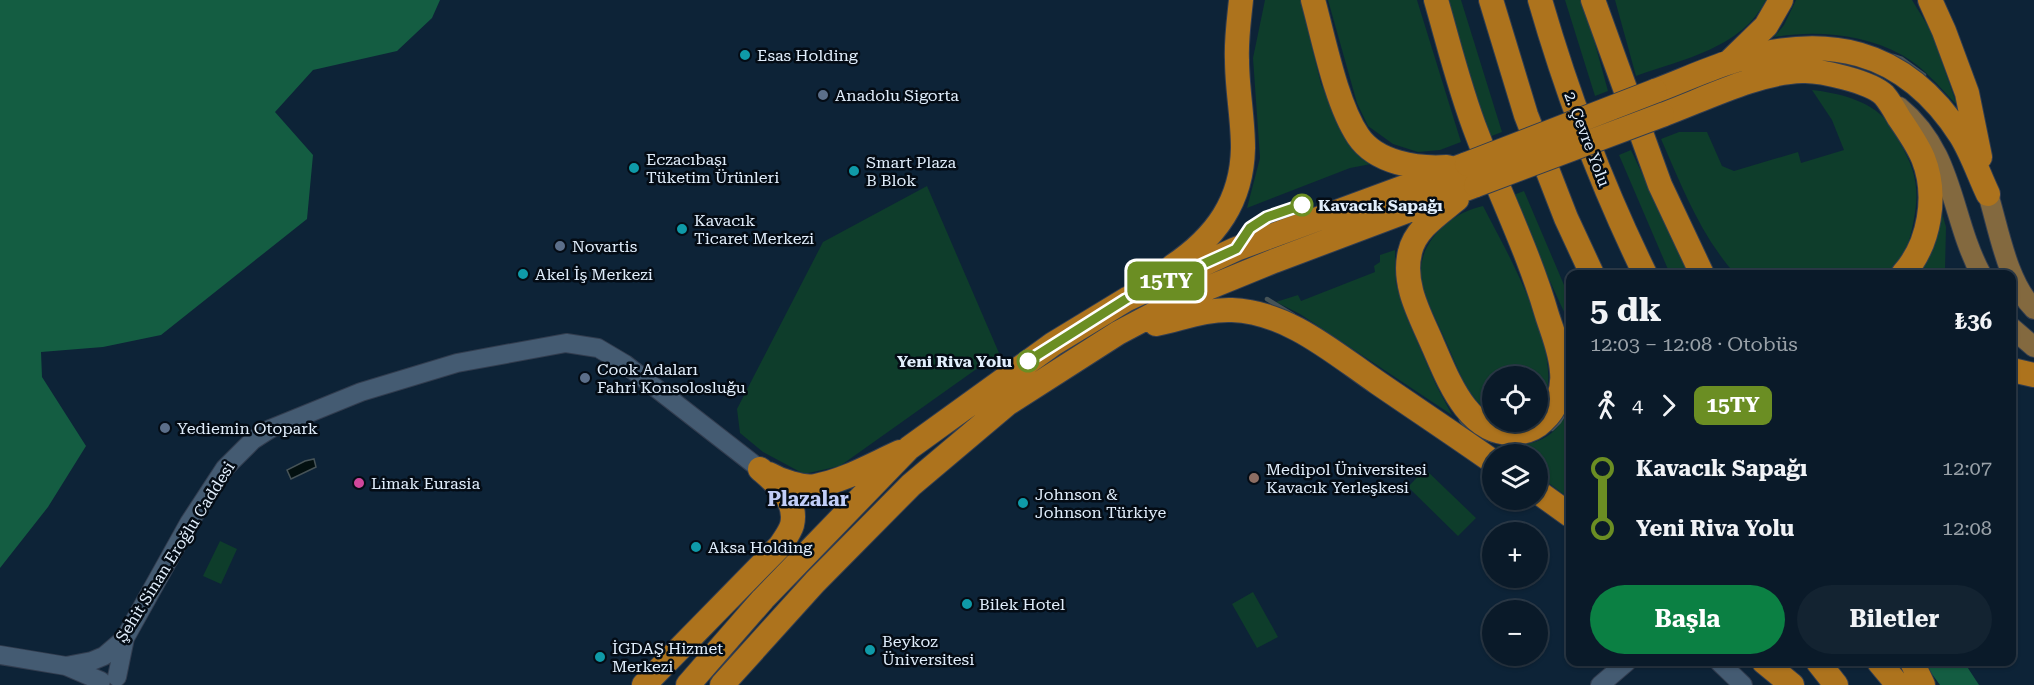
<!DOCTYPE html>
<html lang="tr">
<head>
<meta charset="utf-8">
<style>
  body { margin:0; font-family:"Roboto Serif",serif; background:#132331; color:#f1f3f6; height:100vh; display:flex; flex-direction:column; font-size:22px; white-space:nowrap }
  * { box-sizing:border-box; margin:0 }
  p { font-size:20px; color:#99a1a8 }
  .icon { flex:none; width:33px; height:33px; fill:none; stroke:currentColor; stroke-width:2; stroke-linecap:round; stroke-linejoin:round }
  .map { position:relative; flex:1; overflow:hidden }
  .side { position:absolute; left:1566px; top:270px; width:450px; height:396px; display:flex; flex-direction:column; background:#0a1a29; border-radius:12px; box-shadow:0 2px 4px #0004,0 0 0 2px #2a3846 }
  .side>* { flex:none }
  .badge { padding:0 12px; border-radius:9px; font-size:21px; line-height:39px }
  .buttons { position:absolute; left:1482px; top:366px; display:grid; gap:12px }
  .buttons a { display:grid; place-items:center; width:66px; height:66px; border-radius:50%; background:#0a1a29; box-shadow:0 2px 4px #0004,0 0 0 2px #2a3846; font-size:30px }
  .map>.badge { position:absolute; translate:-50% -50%; box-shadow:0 0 0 3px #fff }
  .legs { display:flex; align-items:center; gap:9px; height:66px; padding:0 24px; font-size:20px }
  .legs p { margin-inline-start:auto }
  .overview { display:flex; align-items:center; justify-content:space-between; height:102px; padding:0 24px }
  h1 { font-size:33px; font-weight:700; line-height:45px }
  .cta { display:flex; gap:12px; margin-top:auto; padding:12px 24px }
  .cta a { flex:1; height:69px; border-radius:36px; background:#0b8043; color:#fff; font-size:24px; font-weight:700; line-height:69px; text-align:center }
  .cta a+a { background:#132331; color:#f1f3f6 }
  ul { padding:0 24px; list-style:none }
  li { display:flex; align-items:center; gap:21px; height:60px; font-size:22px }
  li i { display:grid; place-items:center; width:9px; height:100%; margin:0 8px; background:currentColor }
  li i::after { content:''; width:15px; height:15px; margin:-8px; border:4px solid; border-radius:50%; background:#0a1a29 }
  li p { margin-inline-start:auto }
  li:first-child i { background:linear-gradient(#0000 50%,currentColor 0) }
  li:last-child i { background:linear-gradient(currentColor 50%,#0000 0) }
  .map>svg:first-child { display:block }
  .green { fill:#0e3d2b }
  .forest { fill:#145d42 }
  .water { fill:#031010; stroke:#465357; stroke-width:1.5 }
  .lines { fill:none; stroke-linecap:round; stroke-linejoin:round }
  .stream { stroke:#465357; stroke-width:4.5 }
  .secondary-casing { stroke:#323d4f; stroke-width:20 }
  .primary-casing { stroke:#323d4f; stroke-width:22 }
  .highway-casing { stroke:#323d4f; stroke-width:26 }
  .secondary { stroke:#445b72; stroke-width:18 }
  .primary { stroke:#83693f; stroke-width:20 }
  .highway { stroke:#ad731d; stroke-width:24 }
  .highway-bridge-casing { stroke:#323d4f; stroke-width:26; stroke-linecap:butt }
  .highway-bridge { stroke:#ad731d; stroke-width:24 }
  .line-1-casing { stroke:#fff; stroke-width:14 }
  .line-1 { stroke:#6b8e23; stroke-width:9 }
  .culture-dot { fill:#0f9aa8; stroke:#040c15; stroke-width:2 }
  .service-dot { fill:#5c6f8a; stroke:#040c15; stroke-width:2 }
  .stop-1-dot { fill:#fff; stroke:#6b8e23; stroke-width:3 }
  .education-dot { fill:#8d6e63; stroke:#040c15; stroke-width:2 }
  .hotel-dot { fill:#d1479c; stroke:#040c15; stroke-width:2 }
  .labels { text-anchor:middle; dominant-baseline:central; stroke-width:5; stroke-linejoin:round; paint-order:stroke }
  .poi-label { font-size:16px; fill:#e1eefc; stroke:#040c15; text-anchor:start }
  .street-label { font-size:16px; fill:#e1eefc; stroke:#040c15 }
  .stop-label { font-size:16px; font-weight:bold; fill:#e1eefc; stroke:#040c15; text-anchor:start }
  .quarter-label { font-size:20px; font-weight:bold; fill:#c1cef8; stroke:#040c15 }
</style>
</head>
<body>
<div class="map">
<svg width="2034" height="685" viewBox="0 0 2034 685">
  <rect width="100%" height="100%" fill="#0d2337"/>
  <path class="green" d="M1265 0H1301L1321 84 1350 145 1371 164 1350 168 1247 208 1260 158 1253 58Z
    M1328 0H1417L1461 142 1440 150 1418 152 1393 144 1368 126 1357 103Z
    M1447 0H1461L1502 132 1489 137Z
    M1565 0H1583L1608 91 1595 96Z
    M1615 0H1766C1742 48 1683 59 1636 76Z
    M1796 0H1912L1931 31 1957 105C1940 88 1924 67 1902 55 1863 34 1817 30 1774 37L1784 25Z
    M1812 90C1838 93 1869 100 1887 121 1892 127 1895 135 1899 141 1918 174 1920 192 1912 229 1908 247 1903 261 1890 274H1735C1700 234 1682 187 1661 139L1679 132H1707L1722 166 1734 171 1798 152 1801 163 1844 150 1832 120Z
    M1631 150 1689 274H1670L1619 155Z
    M927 186 999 353 840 466 804 474 763 452 740 433 737 409 823 242Z
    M1524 191 1570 299V325L1511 196Z
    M1483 206C1506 251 1574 366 1538 411V376H1492V414C1468 399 1459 371 1448 346 1441 330 1424 296 1421 281 1416 244 1449 213 1483 206Z
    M1940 206 1946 227 1945 270 1947 274H1917Z
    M1395 250 1396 284 1407 318 1436 385 1452 415 1300 314 1276 302 1298 295 1301 301 1375 272 1374 266 1380 262V255Z
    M1570 404V499L1538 475V454H1508L1496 446C1532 447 1557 441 1570 404Z
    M1425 469 1476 518 1458 536 1408 487Z
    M220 541 237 549 221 584 203 576Z
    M1253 592 1278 637 1257 648 1232 604Z"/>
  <path class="forest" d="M0 0H440L432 18 397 51 313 70 275 112 313 155 307 219 161 335 103 347 41 352 42 377 86 446 48 507 0 568Z
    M1923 662H1964L1979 685H1940Z"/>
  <path class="water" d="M314 459 316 467 291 479 287 470 305 461Z"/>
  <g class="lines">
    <path class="stream" d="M1893 56 1902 59 1924 75
      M1267 299 1293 315
      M1461 420 1473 434 1493 441
      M1552 429 1559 422 1565 412"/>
    <defs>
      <path id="secondary" d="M0 655 66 666 92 661 104 656 125 638 189 523 225 468 253 440 270 429 361 392 457 363 566 343 598 348 625 364 760 469
        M1719 662 1743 685
        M66 666 101 681
        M117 677 125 638
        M1600 685 1627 662"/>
      <path id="primary" d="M1899 107C1955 153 1950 216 1981 274
        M1988 194C1999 230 2007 282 2034 309
        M2012 328 2034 347"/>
      <path id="highway" d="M1313 0C1324 40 1336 103 1358 136 1376 163 1417 169 1447 167
        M1436 0C1449 45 1460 91 1477 134 1500 195 1529 253 1547 315 1553 334 1561 352 1562 372 1564 390 1556 409 1543 421 1535 429 1526 432 1515 433 1467 435 1448 379 1432 343 1420 315 1402 284 1410 252 1415 229 1439 214 1457 199
        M1491 0 1526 115 1566 218 1592 274
        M1540 0C1568 97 1601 184 1645 274
        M1593 0 1660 185 1702 274
        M1930 0 1944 31 1967 93 1980 157
        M1729 62 1766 26 1781 0
        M1655 91C1679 82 1703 71 1727 63 1825 32 1904 47 1961 136 1972 154 1979 175 1988 194
        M1662 115C1703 100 1758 72 1802 71 1820 70 1871 82 1884 95 1890 102 1895 111 1899 118 1908 131 1917 144 1923 158 1938 195 1930 244 1903 274
        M1173 266C1216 237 1242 201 1243 148 1243 118 1237 89 1237 60 1236 40 1239 20 1241 0
        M1156 324C1181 319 1205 309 1232 310 1288 312 1334 353 1378 383 1416 409 1455 435 1492 461
        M2012 370 2034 375
        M769 474C781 481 802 488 815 486 844 481 873 464 900 452
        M1538 492 1570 515
        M1764 662 1792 685
        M1818 662 1836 685
        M1879 662 1898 685
        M1912 662 1923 685
        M644 685 780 546C784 540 790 532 792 525 798 500 776 483 760 469
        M688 685 763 599 909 448 1053 344 1127 299 1236 249 1467 164
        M722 685 815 582 911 485 1007 404 1118 333 1186 297 1274 261 1476 185"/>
    </defs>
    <use href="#secondary" class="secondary-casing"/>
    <use href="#primary" class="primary-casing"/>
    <use href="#highway" class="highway-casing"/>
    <use href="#secondary" class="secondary"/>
    <use href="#primary" class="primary"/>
    <use href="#highway" class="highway"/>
    <defs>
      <path id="highway-bridge" d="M1467 164 1655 91
        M1476 185 1662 115"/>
    </defs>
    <use href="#highway-bridge" class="highway-bridge-casing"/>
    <use href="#highway-bridge" class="highway-bridge"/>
  </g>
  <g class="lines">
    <defs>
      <path id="line-1" d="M1028 361 1126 299 1236 249 1250 228 1267 217 1302 205"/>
    </defs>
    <use href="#line-1" class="line-1-casing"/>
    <use href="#line-1" class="line-1"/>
  </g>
  <g class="culture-dot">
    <circle cx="745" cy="55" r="6"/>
    <circle cx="634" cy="168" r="6"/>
    <circle cx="854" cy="171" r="6"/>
    <circle cx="682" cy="229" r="6"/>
    <circle cx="523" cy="274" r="6"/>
    <circle cx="1023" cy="503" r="6"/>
    <circle cx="696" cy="547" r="6"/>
    <circle cx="967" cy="604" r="6"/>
    <circle cx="870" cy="650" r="6"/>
    <circle cx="600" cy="657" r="6"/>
  </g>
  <g class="service-dot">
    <circle cx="823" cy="95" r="6"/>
    <circle cx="560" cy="246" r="6"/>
    <circle cx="585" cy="378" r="6"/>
    <circle cx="165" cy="428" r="6"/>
  </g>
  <g class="stop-1-dot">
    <circle cx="1302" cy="205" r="10"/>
    <circle cx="1028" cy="361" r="10"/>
  </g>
  <circle class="education-dot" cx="1254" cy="478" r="6"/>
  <circle class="hotel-dot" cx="359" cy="483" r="6"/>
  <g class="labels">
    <g class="poi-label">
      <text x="757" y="55">Esas Holding</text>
      <text x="835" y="95">Anadolu Sigorta</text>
      <text x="646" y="159">Eczacıbaşı<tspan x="646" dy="18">Tüketim Ürünleri</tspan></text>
      <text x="866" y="162">Smart Plaza<tspan x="866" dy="18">B Blok</tspan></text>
      <text x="694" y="220">Kavacık<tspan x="694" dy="18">Ticaret Merkezi</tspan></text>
      <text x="572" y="246">Novartis</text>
      <text x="535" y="274">Akel İş Merkezi</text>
      <text x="597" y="369">Cook Adaları<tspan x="597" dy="18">Fahri Konsolosluğu</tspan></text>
      <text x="177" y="428">Yediemin Otopark</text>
      <text x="1266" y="469">Medipol Üniversitesi<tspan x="1266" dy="18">Kavacık Yerleşkesi</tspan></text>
      <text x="371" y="483">Limak Eurasia</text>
      <text x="1035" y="494">Johnson &amp;<tspan x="1035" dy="18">Johnson Türkiye</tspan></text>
      <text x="708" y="547">Aksa Holding</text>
      <text x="979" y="604">Bilek Hotel</text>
      <text x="882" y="641">Beykoz<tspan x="882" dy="18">Üniversitesi</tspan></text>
      <text x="612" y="648">İGDAŞ Hizmet<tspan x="612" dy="18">Merkezi</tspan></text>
    </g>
    <g class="street-label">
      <text transform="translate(1587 139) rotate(69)">2. Çevre Yolu</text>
      <text transform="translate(175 552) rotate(-58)">Şehit Sinan Eroğlu Caddesi</text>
    </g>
    <g class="stop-label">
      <text x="1318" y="205">Kavacık Sapağı</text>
      <text x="1012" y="361" text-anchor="end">Yeni Riva Yolu</text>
    </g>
    <g class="quarter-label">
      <text x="808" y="499">Plazalar</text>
    </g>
  </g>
</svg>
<div class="buttons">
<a><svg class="icon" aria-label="locate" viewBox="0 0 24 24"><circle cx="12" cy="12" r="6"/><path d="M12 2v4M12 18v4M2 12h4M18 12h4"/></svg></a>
<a><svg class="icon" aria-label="layers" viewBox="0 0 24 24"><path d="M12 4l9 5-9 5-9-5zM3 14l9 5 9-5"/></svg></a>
<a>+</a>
<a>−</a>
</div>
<b class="badge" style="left:1166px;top:281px;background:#6b8e23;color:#fff">15TY</b>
<section class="side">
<div class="overview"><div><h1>5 dk</h1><p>12:03 – 12:08 · Otobüs</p></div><b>₺36</b></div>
<div class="legs"><svg class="icon" aria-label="walk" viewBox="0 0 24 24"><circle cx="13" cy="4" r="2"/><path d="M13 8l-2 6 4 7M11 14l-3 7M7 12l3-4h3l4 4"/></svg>4<svg class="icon" aria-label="forward" viewBox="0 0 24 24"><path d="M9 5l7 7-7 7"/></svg><b class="badge" style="background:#6b8e23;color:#fff">15TY</b></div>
<ul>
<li><i style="color:#6b8e23"></i><b>Kavacık Sapağı</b><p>12:07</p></li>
<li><i style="color:#6b8e23"></i><b>Yeni Riva Yolu</b><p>12:08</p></li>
</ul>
<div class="cta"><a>Başla</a><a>Biletler</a></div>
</section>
</div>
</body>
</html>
